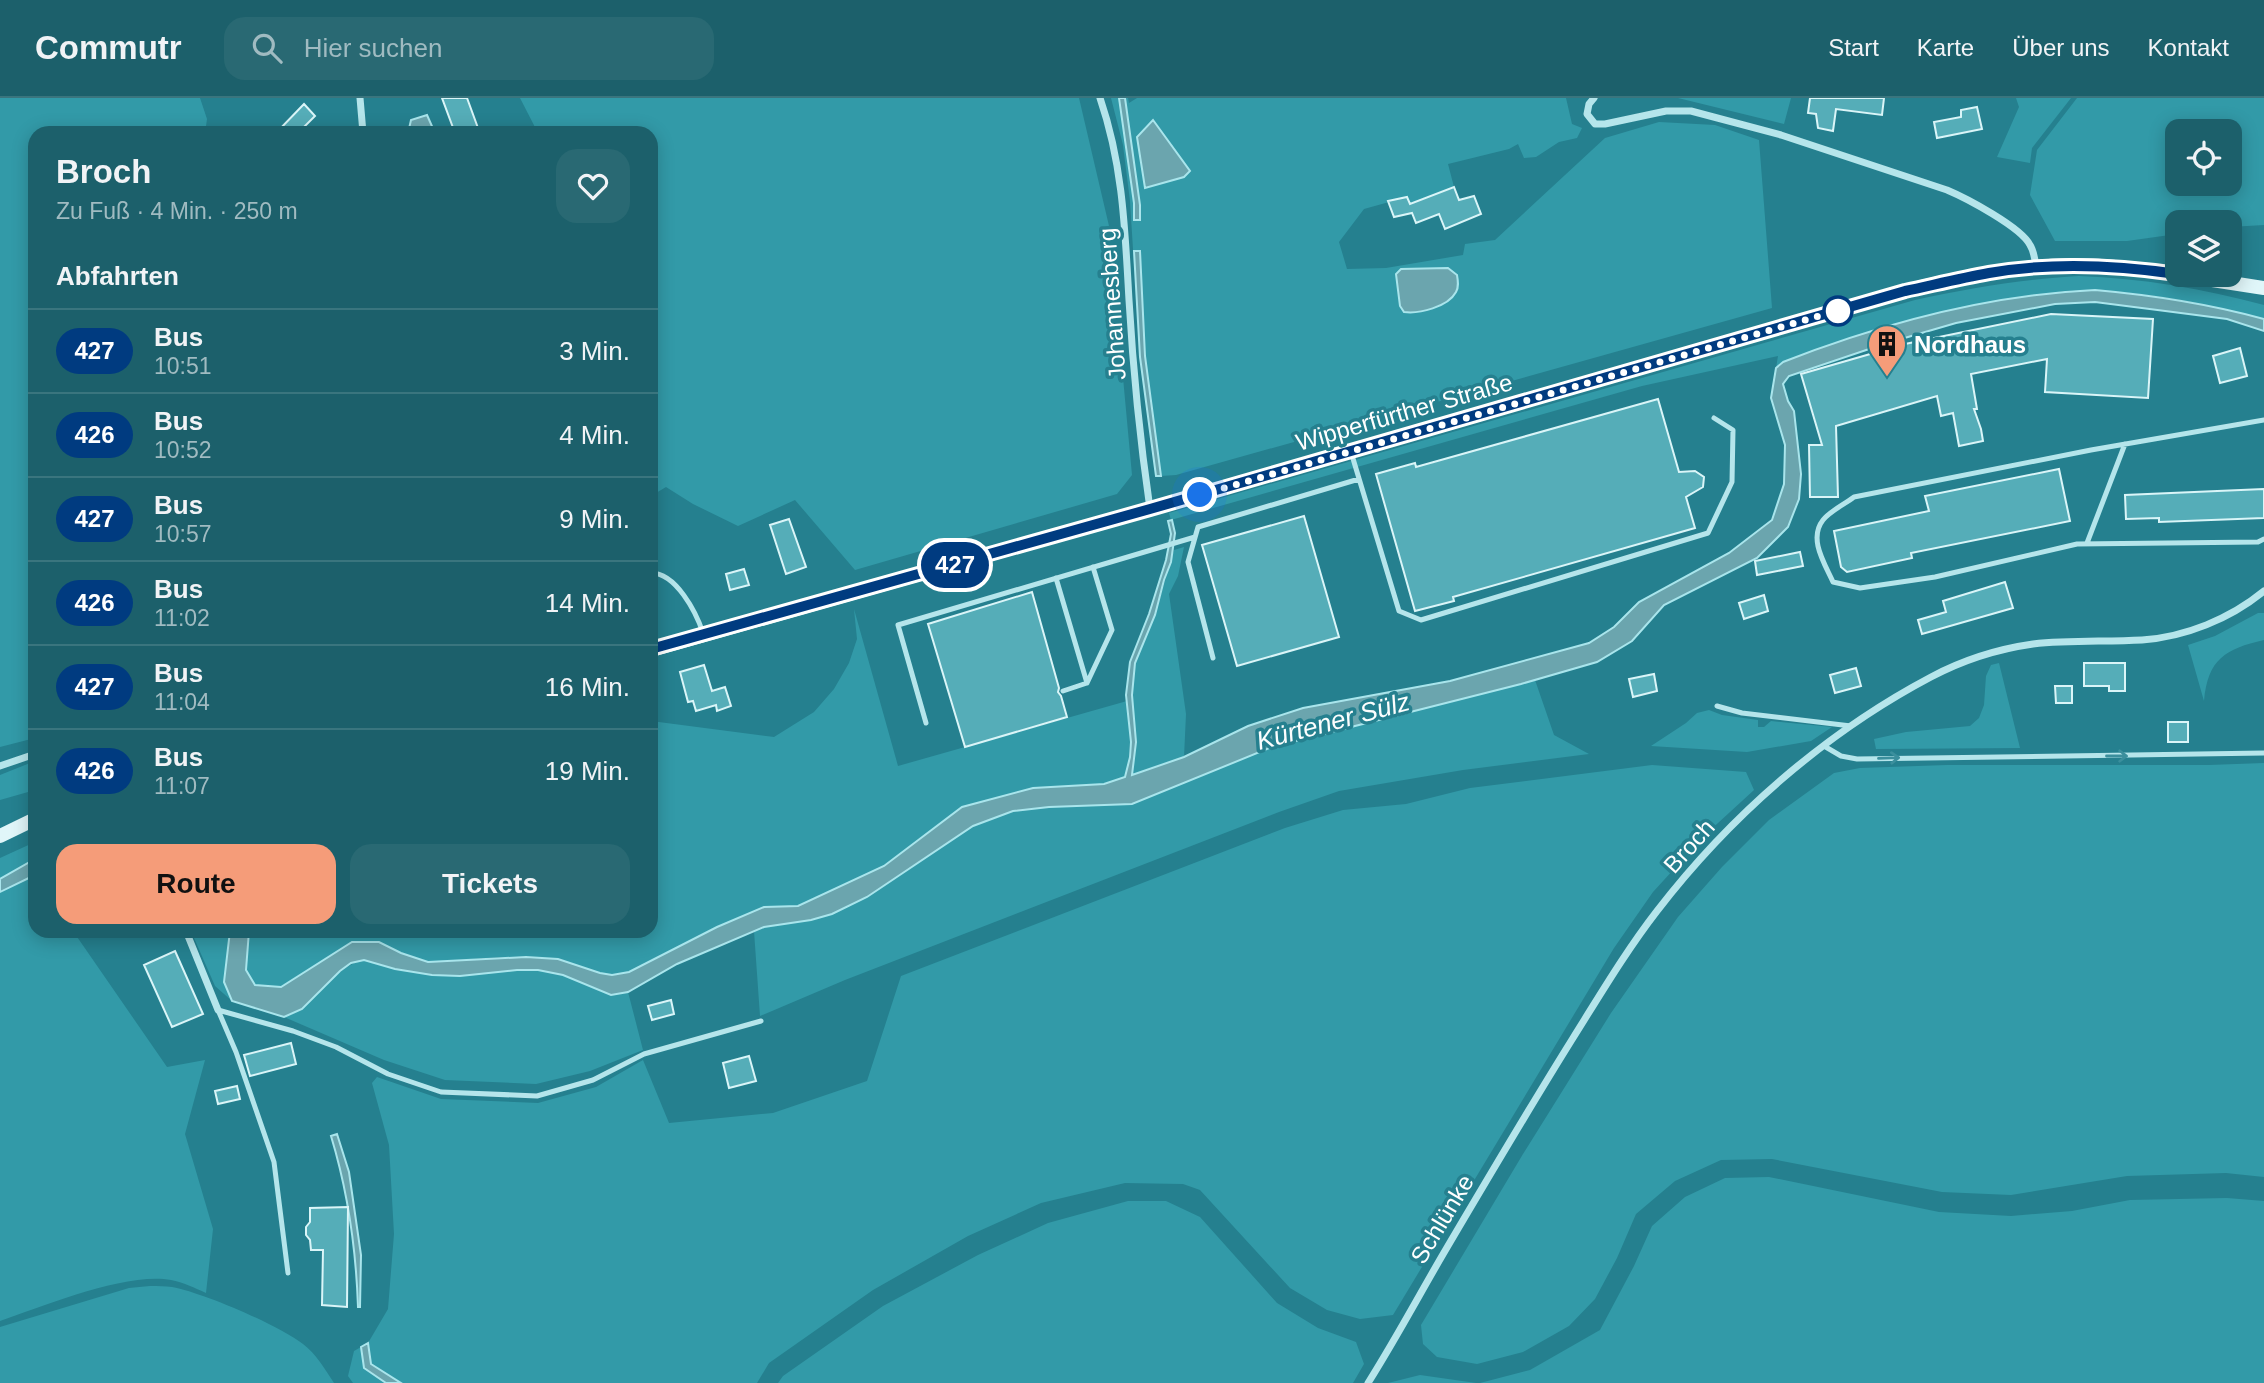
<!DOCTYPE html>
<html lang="de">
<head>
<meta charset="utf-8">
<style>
  body { margin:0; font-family:Helvetica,sans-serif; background:#296973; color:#f1f3f6; height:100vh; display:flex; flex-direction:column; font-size:26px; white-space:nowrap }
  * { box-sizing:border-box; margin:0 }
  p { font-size:23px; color:#a0bbc1 }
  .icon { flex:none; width:38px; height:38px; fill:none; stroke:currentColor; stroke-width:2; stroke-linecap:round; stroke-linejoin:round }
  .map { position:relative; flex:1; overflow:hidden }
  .side { position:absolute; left:28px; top:28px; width:630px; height:812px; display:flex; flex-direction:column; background:#1c606b; border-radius:21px; box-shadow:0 4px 18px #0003 }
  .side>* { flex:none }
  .badge { padding:0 14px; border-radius:23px; font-size:24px; line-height:46px }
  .tools { position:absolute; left:2165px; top:21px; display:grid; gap:14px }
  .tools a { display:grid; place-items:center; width:77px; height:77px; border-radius:14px; background:#1c606b; box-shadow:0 4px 18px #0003; font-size:35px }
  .you { position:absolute; width:35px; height:35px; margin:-18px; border:5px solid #fff; border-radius:50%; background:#1a73e8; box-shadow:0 0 0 10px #1a73e833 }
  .map>.badge { position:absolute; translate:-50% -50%; box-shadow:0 0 0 4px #fff }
  h2 { padding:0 28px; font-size:26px; line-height:63px }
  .round { display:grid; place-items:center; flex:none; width:74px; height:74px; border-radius:21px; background:#296973 }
  .summary { display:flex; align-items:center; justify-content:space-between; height:119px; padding:0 28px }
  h1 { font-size:33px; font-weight:700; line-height:52px }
  .button { display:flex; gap:14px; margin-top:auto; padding:14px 28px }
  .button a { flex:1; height:80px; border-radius:21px; background:#f59c79; color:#111; font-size:28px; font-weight:700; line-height:80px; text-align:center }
  .button a+a { background:#296973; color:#f1f3f6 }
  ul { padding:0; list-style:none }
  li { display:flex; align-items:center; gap:21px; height:84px; padding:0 28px; border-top:2px solid #3a757e }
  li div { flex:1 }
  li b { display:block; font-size:26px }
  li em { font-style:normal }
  li .badge { min-width:77px; font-weight:700; text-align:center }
  header { display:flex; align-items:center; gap:42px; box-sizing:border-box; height:98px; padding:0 35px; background:#1c606b; border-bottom:2px solid #3a757e }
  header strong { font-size:33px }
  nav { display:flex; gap:38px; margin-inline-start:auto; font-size:24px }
  .search { width:490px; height:63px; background:#296973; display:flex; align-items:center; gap:18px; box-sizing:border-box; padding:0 24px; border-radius:21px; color:#a0bbc1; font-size:26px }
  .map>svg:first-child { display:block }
  .green { fill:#329aa8; fill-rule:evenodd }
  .water { fill:#6ba5ae; stroke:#a9e5ec; stroke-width:2 }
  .building { fill:#55adb8; stroke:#daf5f8; stroke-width:2 }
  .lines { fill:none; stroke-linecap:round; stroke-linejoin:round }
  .service { stroke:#b5e5eb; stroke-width:5 }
  .minor { stroke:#b5e5eb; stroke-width:7 }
  .secondary { stroke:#e0f6f9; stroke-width:14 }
  .oneway { stroke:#3b8f9d }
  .line-casing { stroke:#fff; stroke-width:16 }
  .line { stroke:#003b80; stroke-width:10 }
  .walk { stroke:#fff; stroke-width:7; stroke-dasharray:0 12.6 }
  .stop-dot { fill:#fff; stroke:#003b80; stroke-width:3.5 }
  .labels { text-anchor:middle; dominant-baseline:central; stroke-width:7; stroke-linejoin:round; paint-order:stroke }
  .street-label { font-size:24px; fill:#fff; stroke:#25808f }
  .poi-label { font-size:24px; font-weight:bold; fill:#fff; stroke:#25808f; text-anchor:start }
  .water-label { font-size:26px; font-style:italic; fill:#fcfefe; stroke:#25808f }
</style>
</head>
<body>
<header>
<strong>Commutr</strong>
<div class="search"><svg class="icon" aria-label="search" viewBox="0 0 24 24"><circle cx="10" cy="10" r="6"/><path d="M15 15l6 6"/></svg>Hier suchen</div>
<nav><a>Start</a><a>Karte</a><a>Über uns</a><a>Kontakt</a></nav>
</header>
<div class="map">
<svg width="2264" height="1285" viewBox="0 0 2264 1285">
  <rect width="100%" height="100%" fill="#25808f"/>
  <path class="green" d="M0 0H200L207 21 205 35H35V640L0 649Z
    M520 0H1079L1109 128 1132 377 1117 396 855 472 795 402 738 428 693 406 666 389 651 398V35H538Z
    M1111 0H1119L1134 105V122H1139L1140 107 1125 0H1128L1129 5 1137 0H1566L1572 26 1582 30 1577 40 1559 44 1536 59 1524 60 1518 46 1509 51 1448 66 1454 89 1410 106 1407 99 1364 111 1339 144 1347 171 1386 170 1463 157 1465 146 1495 142 1605 40 1659 24 1715 27 1759 42 1772 210 1176 377 1161 378 1145 258 1140 153H1134V167L1130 103 1123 47Z
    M1678 0H1791L1784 26Z
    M2016 0H2071L2032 50 2030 65 1997 59 2019 9Z
    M2077 0H2264V127L2230 129V124H2177V136L2127 143H2055L2030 97 2037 52ZM2177 33H2230V86H2177Z
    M2079 178C2141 180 2204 191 2264 207V221C2199 204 2130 190 2063 193L1783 264 1776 270 1778 258 1642 288 1171 422 1169 415 1915 202C1970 190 2023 181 2079 178Z
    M1184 449 1178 478 1169 496 1186 616 1184 659 1131 677 1136 644 1132 597 1135 565 1155 517 1174 452Z
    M854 511 898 668 1127 603C1131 630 1132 653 1125 679L1104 686 1033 690 962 709 884 768 798 808 764 809 629 874 612 877 600 875 582 869 502 859 428 864 401 855 379 844H352L280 889 255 887 246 873 249 833H651V623L774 639 814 614 834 591 849 565 857 541Z
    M2258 515H2264V542C2225 551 2208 561 2204 603L2188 547 2215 538Z
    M1999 565 2020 650 1876 651 1874 641 1906 634 1970 628 1979 620 1984 607 1986 578 1991 567Z
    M1535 582 1554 637 1589 656 1463 672 1339 693 1279 714 845 882 760 918 754 833 764 829 811 822 867 799 973 728 1013 713 1049 709 1209 673 1272 649Z
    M1709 612 1722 617 1758 622V629H1764L1771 623 1832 629 1811 643 1747 654 1651 648 1686 625 1697 615Z
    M35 663V692L0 702V677Z
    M2264 665V1079L2226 1075 2127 1078 2011 1097 1942 1094 1772 1061 1721 1062 1675 1083 1636 1116 1617 1160 1595 1201 1569 1228 1523 1254 1477 1266 1437 1259 1423 1246 1421 1227 1523 1056 1611 915 1678 819 1722 769 1769 722 1834 675 1860 670 1947 667H2209Z
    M1652 667 1746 674 1754 692 1706 736 1653 794 1614 850 1393 1217 1360 1221 1327 1212 1290 1190 1200 1092 1183 1086 1125 1085 1041 1105 968 1138 873 1192 769 1265 757 1285H401L371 1266 368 1245 388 1211 394 1136 389 1047 372 985 377 979 441 1001 538 1005 596 989 643 962 669 1025 773 1015 867 983 901 878 1285 730 1343 712 1406 706 1470 690Z
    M35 744V761L0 781V760Z
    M35 777V833H73L167 969 205 962 185 1036 213 1131 206 1195C195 1190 183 1184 171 1182 126 1174 44 1208 0 1223V794Z
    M191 833H230L225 884 232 903 215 888Z
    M364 862 538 872 563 877 611 897 628 894 643 952 590 973 536 986 445 982 384 962 284 919C317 910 331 869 364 862Z
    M1769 1079 1939 1114 2011 1118 2072 1113 2130 1102 2227 1100 2264 1103V1285H1480L1530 1272 1600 1232 1634 1168 1652 1128 1685 1099 1725 1080Z
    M1128 1103H1166L1200 1119 1277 1205 1318 1230 1356 1244 1364 1266 1353 1285H778L783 1278 883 1208 978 1157 1048 1125Z
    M150 1188C158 1188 165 1188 172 1189 204 1195 278 1227 303 1246 316 1256 325 1271 334 1285H0V1229L129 1190Z
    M361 1249 364 1270 386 1285H353L348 1278 354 1253Z
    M1420 1277 1476 1285H1388Z"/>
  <path class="water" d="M1119 0H1125L1140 107V122H1134V105Z
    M427 17 435 35H408L411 22Z
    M1153 22 1190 73 1184 79 1145 90 1137 39Z
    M1134 153H1140L1145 258 1161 378H1156L1140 259Z
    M1448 170 1457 177C1458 183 1459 189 1456 194 1448 209 1419 216 1404 214L1400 208 1396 176 1401 171Z
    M2095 192C2152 197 2209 206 2264 221V233L2227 221 2173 214 2095 204 2055 206 1956 225 1884 246 1789 278 1783 286 1788 303 1794 313 1801 376 1799 401 1788 429 1757 460 1664 507 1632 543 1597 564 1521 586 1272 649 1132 706 1049 709 1013 713 973 728 867 799 832 816 811 822 764 829 677 866 628 894 611 897 563 877 538 872H517L460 878 432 877 395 871 364 862 351 865 340 873 302 911 284 919 232 903 224 884 230 833H249L246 872 255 887 281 889 352 844H379L401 855 428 864 526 859 558 861 600 875 612 877 629 874 717 829 764 809 798 808 884 768 962 709 1033 690 1104 686 1125 679 1130 659 1131 644 1126 597 1130 564 1149 516 1166 462 1171 436 1168 423 1172 422 1175 435 1171 464 1164 482 1155 517 1135 565 1132 597 1136 644 1132 677 1184 659 1248 628 1303 610 1450 583 1589 545 1614 529 1639 504 1729 455 1772 422 1784 386 1785 347 1771 300 1776 270 1783 264C1883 225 1987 197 2095 192Z
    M35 761V777L0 794V781Z
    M337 1036 349 1074 361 1157 360 1209H358C356 1150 348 1094 331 1038Z
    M368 1245 371 1266 401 1285H386L364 1270 361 1249Z"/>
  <path class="building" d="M442 0H467L478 30 462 35H455Z
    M1810 0H1884L1882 17 1836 11 1833 33 1818 30 1816 16 1808 15Z
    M304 6 315 18 298 35H276Z
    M1977 9 1982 31 1937 40 1934 24 1961 19V12Z
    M1454 89 1459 102 1474 98 1481 116 1445 131 1439 116 1416 125 1412 115 1394 119 1388 103 1407 99 1410 106Z
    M2051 216 2153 221 2148 300 2045 294 2047 261 1971 276 1977 311H1974L1981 331 1983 343 1959 348 1953 315 1941 318 1937 298 1836 328 1838 399H1810L1809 347H1822L1801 276 1905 246Z
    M2240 250 2247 278 2220 285 2213 258Z
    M1658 301 1679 374 1695 373 1704 379 1703 389 1686 399 1695 430 1453 499 1454 503 1415 513 1376 376 1415 365 1416 369Z
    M2059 371 2070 423 1911 455 1912 460 1847 474 1841 469 1834 433 1929 413 1925 398Z
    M2264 391V420L2159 424V420L2126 421 2125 397Z
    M1304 418 1339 539 1237 568 1202 447Z
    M789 421 806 469 786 476 770 427Z
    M1800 454 1803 468 1757 477 1755 463Z
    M744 471 749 487 730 492 726 476Z
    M2005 484 2013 510 1922 536 1918 522 1946 514 1943 503Z
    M1032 494 1059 590 1058 594 1061 598 1067 619 965 649 928 526Z
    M1764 497 1768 513 1744 521 1739 505Z
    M2084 565H2125V593H2109V588H2084Z
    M704 567 712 593 725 589 731 608 717 613 716 607 696 613 693 603 688 604 680 574Z
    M1856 570 1861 588 1835 595 1830 577Z
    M1654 576 1657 593 1633 599 1629 581Z
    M2055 588H2072V605H2056Z
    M2168 624H2188V644H2168Z
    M175 853 203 916 172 929 144 867Z
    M671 902 674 916 652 922 648 908Z
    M291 945 296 966 250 978 244 957Z
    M749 958 756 983 729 990 723 965Z
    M237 988 240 1001 218 1006 215 993Z
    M348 1109 347 1209 322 1207 323 1152H311L310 1142 306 1137V1129L310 1124V1110Z"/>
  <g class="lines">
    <path class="service" d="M2264 322 2091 352 1854 399C1845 406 1830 413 1823 422 1808 441 1825 466 1833 484L1860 490 1935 479 2077 446 2258 444 2264 441
      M1351 354 1399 513 1421 522 1708 435 1732 384 1733 332 1714 320
      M2087 445 2125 346
      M651 475C676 475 696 514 703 535
      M1056 480 1087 585 1063 593
      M1213 560 1188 464 1198 429 1359 381
      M1087 585 1112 532 1093 469
      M1717 608 1742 615 1851 628
      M926 625 898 527 1195 439
      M1824 648 1841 658 1857 661 2264 655
      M218 912 293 933 336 949 388 976 441 994 537 998 593 982 644 956 761 923
      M218 912 236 954 274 1064 288 1175"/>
    <path class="minor" d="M360 0 363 35
      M1100 0C1123 67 1125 132 1129 202 1133 271 1140 342 1150 411
      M1594 0 1589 6 1587 16 1595 26H1605L1666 13H1691L1781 37 1947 92C1966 100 2021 129 2030 147 2034 153 2035 162 2036 169
      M0 668 35 656
      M186 833 218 912
      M1368 1285C1394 1244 1417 1201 1442 1158 1485 1085 1528 1012 1573 940 1600 897 1626 853 1657 813 1730 718 1825 635 1931 579 1963 562 1998 551 2033 546 2070 542 2105 544 2142 542 2185 539 2230 521 2264 493"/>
    <path class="secondary" d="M2180 177 2264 190
      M651 552 1150 411 1905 193C1959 180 2014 168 2070 167 2106 167 2142 171 2177 176
      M0 738 35 721"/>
  </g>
  <defs><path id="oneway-shaft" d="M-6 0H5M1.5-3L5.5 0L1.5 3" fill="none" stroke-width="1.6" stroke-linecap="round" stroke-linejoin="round" transform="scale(1.75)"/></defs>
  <g class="oneway">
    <use href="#oneway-shaft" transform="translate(2117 658)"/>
    <use href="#oneway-shaft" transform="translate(1889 660) rotate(-2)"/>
  </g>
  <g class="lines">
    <defs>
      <path id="line" d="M651 551 1150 411 1905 193C1933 187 1961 180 1989 175 2051 164 2115 167 2177 176"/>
    </defs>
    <use href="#line" class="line-casing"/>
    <use href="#line" class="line"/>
    <path class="walk" d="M1200 397 1840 212 1838 213"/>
  </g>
  <defs>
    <symbol id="building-pin" viewBox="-11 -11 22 30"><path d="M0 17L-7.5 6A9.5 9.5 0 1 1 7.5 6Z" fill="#f59c79" stroke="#25808f"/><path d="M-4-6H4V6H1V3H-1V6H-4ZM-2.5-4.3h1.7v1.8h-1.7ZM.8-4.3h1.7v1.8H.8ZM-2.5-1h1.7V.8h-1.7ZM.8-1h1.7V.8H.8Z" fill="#111"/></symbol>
  </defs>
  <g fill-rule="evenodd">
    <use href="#building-pin" x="1865" y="224" width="44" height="60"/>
  </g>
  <circle class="stop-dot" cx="1838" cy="213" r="14"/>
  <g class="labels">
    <g class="street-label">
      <text transform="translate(1112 206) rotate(-94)">Johannesberg</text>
      <text transform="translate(1404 314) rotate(-16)">Wipperfürther Straße</text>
      <text transform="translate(1689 748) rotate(-48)">Broch</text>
      <text transform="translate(1442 1121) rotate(-59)">Schlünke</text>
    </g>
    <g class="poi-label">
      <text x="1914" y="246">Nordhaus</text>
    </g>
    <g class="water-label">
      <text transform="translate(1333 623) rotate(-15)">Kürtener Sülz</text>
    </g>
  </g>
</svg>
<div class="tools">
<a><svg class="icon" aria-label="locate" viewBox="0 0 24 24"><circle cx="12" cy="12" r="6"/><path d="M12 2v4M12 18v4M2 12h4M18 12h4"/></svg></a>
<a><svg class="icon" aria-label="layers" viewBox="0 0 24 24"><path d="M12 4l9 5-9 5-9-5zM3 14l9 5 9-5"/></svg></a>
</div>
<div class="you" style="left:1200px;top:397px"></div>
<b class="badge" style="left:955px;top:467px;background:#003b80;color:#fff">427</b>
<section class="side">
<div class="summary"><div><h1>Broch</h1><p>Zu Fuß · 4 Min. · 250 m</p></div><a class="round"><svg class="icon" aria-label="heart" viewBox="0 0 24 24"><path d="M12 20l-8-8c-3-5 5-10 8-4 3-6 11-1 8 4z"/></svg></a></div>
<h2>Abfahrten</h2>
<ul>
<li><span class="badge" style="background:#003b80;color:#fff">427</span><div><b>Bus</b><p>10:51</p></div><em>3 Min.</em></li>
<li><span class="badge" style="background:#003b80;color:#fff">426</span><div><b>Bus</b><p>10:52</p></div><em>4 Min.</em></li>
<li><span class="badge" style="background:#003b80;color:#fff">427</span><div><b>Bus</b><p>10:57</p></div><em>9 Min.</em></li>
<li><span class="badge" style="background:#003b80;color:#fff">426</span><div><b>Bus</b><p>11:02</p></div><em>14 Min.</em></li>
<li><span class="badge" style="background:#003b80;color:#fff">427</span><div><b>Bus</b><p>11:04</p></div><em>16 Min.</em></li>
<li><span class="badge" style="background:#003b80;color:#fff">426</span><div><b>Bus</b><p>11:07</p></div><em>19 Min.</em></li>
</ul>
<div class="button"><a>Route</a><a>Tickets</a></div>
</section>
</div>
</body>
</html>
